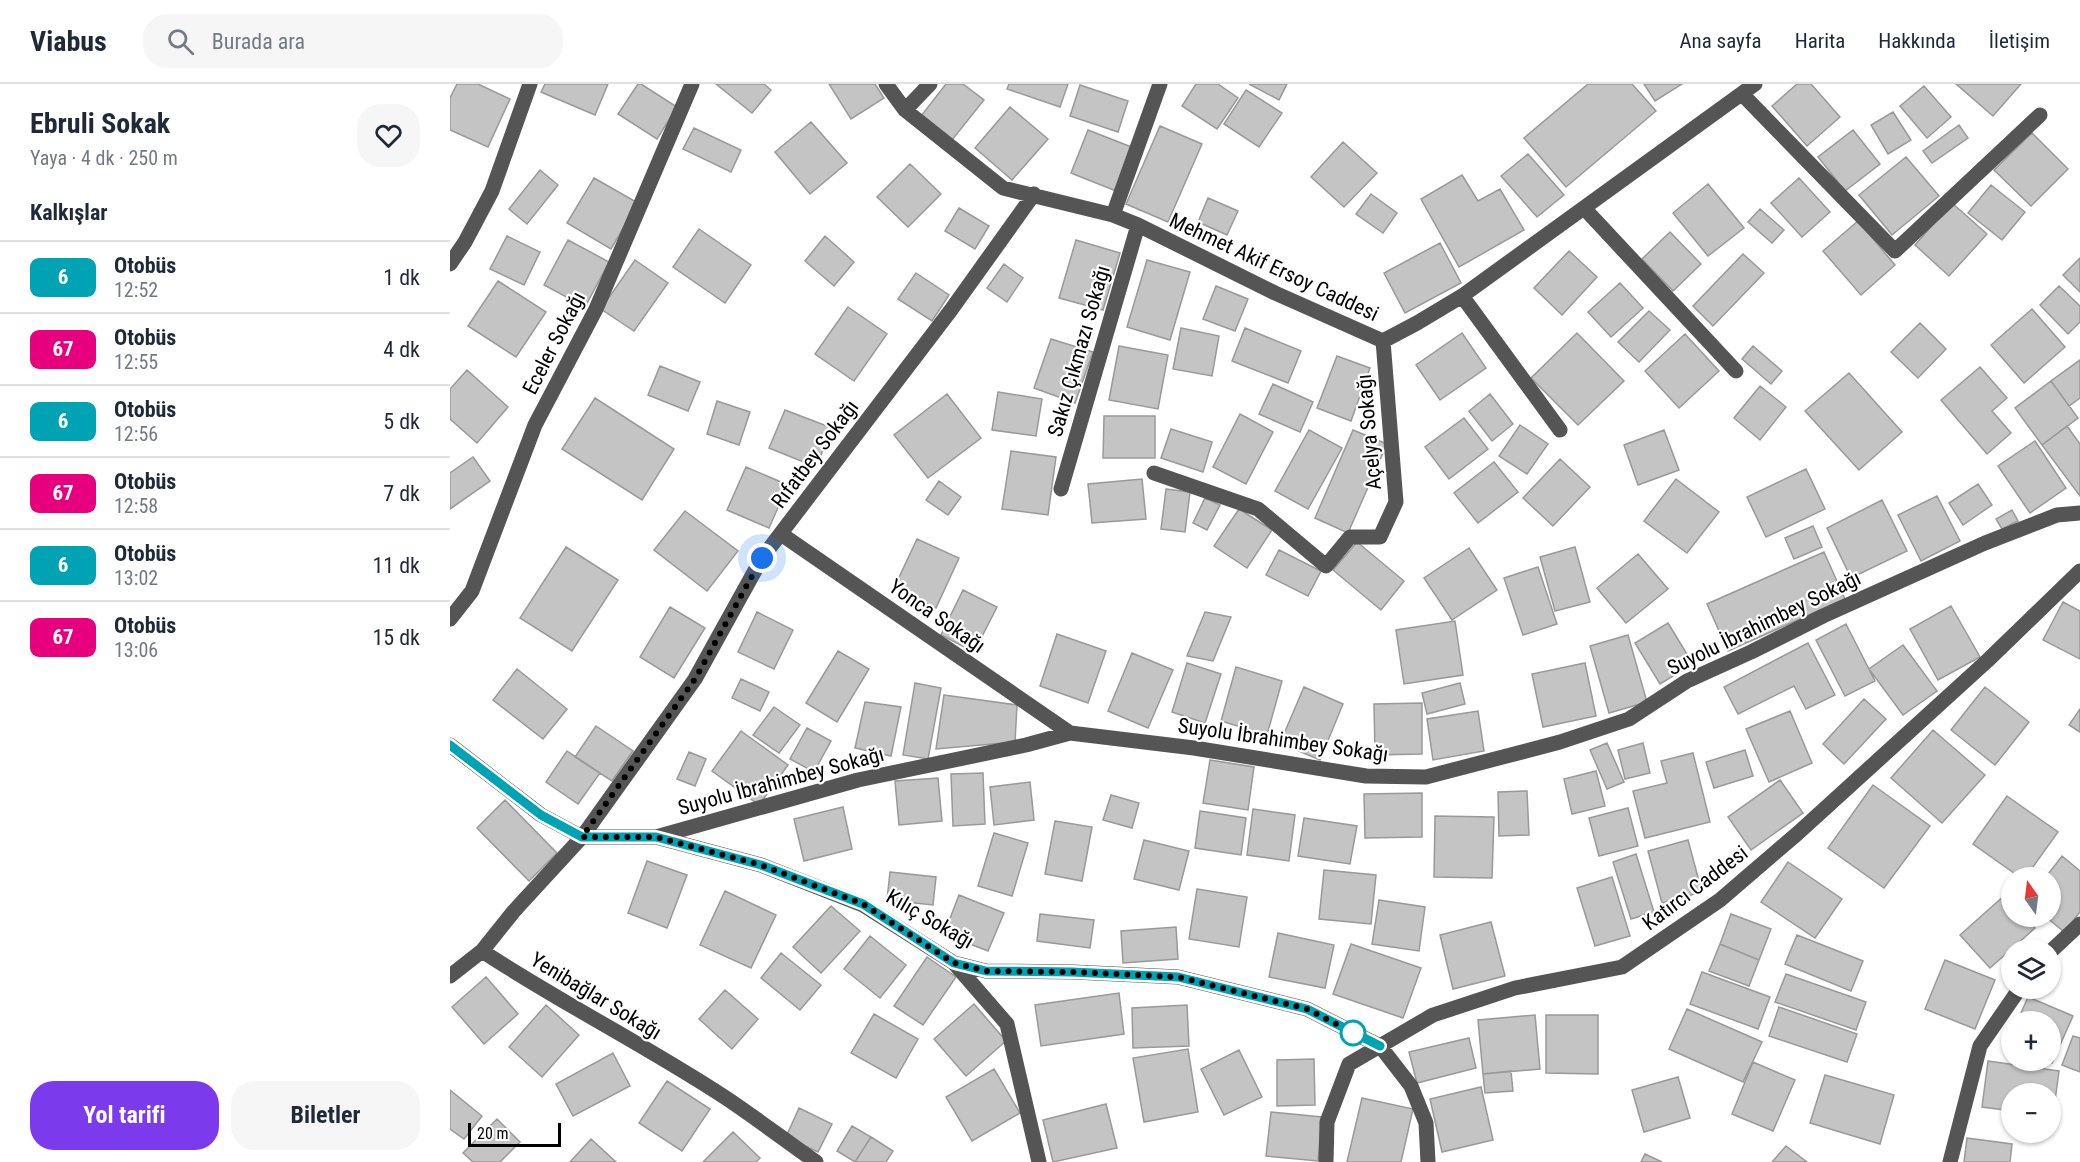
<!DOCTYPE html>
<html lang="tr">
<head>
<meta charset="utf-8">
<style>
  body { margin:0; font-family:"Roboto Condensed",sans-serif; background:#f6f6f7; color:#1f2937; height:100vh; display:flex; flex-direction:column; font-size:22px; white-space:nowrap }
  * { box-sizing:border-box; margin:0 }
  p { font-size:20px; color:#747a83 }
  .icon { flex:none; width:33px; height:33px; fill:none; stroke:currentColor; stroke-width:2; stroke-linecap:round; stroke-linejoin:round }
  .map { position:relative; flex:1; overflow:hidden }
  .panel { display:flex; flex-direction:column; background:#fff; width:450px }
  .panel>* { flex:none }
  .badge { padding:0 12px; border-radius:9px; font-size:21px; line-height:39px }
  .needle { width:39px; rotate:346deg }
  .tools { position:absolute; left:1551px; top:783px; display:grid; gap:12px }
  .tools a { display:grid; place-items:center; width:60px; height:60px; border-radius:50%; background:#fff; box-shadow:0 2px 4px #0004; font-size:30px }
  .scale { position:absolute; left:18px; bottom:15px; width:93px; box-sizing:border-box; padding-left:6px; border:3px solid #000; border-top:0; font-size:16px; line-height:21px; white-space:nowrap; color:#000; -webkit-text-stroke:4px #fff; paint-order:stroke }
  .you { position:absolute; width:30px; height:30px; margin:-15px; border:4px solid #fff; border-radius:50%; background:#1a73e8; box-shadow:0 0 0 9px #1a73e833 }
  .map>.badge { position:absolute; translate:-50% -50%; box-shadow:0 0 0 3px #fff }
  h2 { padding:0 30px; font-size:22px; line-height:54px }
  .round { display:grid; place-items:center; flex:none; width:63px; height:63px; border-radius:24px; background:#f6f6f7 }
  .summary { display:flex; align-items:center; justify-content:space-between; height:102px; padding:0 30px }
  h1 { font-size:28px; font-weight:700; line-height:45px }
  .cta { display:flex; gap:12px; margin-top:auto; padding:12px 30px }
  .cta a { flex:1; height:69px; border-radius:24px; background:#7c3aed; color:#fff; font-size:24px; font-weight:700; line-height:69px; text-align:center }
  .cta a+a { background:#f6f6f7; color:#1f2937 }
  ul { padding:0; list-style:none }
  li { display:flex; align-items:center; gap:18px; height:72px; padding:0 30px; border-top:2px solid #e0e1e3 }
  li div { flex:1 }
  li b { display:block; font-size:22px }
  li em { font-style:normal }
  li .badge { min-width:66px; font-weight:700; text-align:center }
  header { display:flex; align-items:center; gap:36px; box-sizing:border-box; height:84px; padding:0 30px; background:#fff; border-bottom:2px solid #e0e1e3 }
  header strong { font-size:28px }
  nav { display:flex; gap:33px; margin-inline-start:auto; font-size:21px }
  .search { width:420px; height:54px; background:#f6f6f7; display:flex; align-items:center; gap:15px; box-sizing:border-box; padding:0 21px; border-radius:24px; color:#747a83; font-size:22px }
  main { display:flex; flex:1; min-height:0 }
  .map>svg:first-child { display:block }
  .building { fill:#c4c4c4; stroke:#999; stroke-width:1.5 }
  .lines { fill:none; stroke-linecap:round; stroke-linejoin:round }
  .minor { stroke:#555; stroke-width:15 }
  .line-casing { stroke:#fff; stroke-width:14 }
  .line { stroke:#00a3b4; stroke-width:9 }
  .walk { stroke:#000; stroke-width:6; stroke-dasharray:0 10.8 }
  .stop-dot { fill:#fff; stroke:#00a3b4; stroke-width:3 }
  .labels { text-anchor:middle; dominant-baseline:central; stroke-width:4.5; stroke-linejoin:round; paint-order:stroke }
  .street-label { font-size:21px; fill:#000; stroke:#fff }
</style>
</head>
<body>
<header>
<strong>Viabus</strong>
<div class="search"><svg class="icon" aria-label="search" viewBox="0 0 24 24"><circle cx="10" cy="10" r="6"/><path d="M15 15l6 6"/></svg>Burada ara</div>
<nav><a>Ana sayfa</a><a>Harita</a><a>Hakkında</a><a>İletişim</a></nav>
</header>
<main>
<section class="panel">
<div class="summary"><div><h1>Ebruli Sokak</h1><p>Yaya · 4 dk · 250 m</p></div><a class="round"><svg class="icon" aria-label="heart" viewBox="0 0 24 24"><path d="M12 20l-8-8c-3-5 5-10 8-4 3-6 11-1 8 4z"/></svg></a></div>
<h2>Kalkışlar</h2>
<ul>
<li><span class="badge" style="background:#00a3b4;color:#fff">6</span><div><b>Otobüs</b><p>12:52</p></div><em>1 dk</em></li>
<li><span class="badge" style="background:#e6007e;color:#fff">67</span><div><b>Otobüs</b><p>12:55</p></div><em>4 dk</em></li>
<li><span class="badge" style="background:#00a3b4;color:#fff">6</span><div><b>Otobüs</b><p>12:56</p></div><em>5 dk</em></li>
<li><span class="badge" style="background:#e6007e;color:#fff">67</span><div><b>Otobüs</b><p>12:58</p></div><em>7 dk</em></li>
<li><span class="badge" style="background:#00a3b4;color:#fff">6</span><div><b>Otobüs</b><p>13:02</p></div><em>11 dk</em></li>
<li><span class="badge" style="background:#e6007e;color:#fff">67</span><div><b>Otobüs</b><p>13:06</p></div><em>15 dk</em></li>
</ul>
<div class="cta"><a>Yol tarifi</a><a>Biletler</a></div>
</section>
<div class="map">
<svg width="1630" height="1078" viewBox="0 0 1630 1078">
  <rect width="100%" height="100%" fill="#fff"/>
  <path class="building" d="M7 0H28L60 15 38 63 0 46V14Z
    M95 0H158L145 31 91 8Z
    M188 0H191L227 23 207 55 168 30Z
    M266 0H314L321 6 302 29Z
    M379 0H425L434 14 401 35Z
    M496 0H513L534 16 502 56 471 32Z
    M559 0H618L610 23 557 5Z
    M746 0H768L788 14 767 45 732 22Z
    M799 0H837L829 16Z
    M1138 0H1182L1206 27 1116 103 1074 54Z
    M1194 0H1232L1205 17Z
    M1347 0H1361L1390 33 1357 62 1322 22Z
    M1506 0H1571L1543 32Z
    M630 1 678 17 668 48 620 32Z
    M1474 2 1501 33 1477 54 1450 22Z
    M796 6 832 29 809 63 774 40Z
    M560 23 598 55 562 96 525 64Z
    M1443 28 1461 56 1438 70 1421 41Z
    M361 38 397 79 360 110 325 68Z
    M1509 41 1518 54 1482 79 1473 67Z
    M710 42 752 60 718 138 676 120Z
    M244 44 291 66 281 88 233 65Z
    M638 46 684 64 666 107 621 89Z
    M1403 46 1430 80 1395 107 1368 73Z
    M1582 49 1618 85 1581 122 1544 86Z
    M893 58 927 89 894 123 861 93Z
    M1078 70 1114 111 1087 133 1051 92Z
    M1456 73 1489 112 1442 151 1409 111Z
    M460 80 491 110 458 143 427 113Z
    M90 86 108 101 77 140 59 125Z
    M1012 91 1028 117 1050 105 1074 146 1009 183 971 115Z
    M144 94 188 119 161 165 117 139Z
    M1349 94 1380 128 1352 153 1321 119Z
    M1258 100 1294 144 1258 172 1223 129Z
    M1541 101 1575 128 1552 156 1518 129Z
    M921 110 947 129 933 149 906 130Z
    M758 114 788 127 777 151 748 138Z
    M1502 119 1537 150 1499 192 1465 161Z
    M509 124 539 142 525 165 495 147Z
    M1310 125 1334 146 1322 159 1298 138Z
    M1408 137 1445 181 1411 211 1373 167Z
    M249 145 301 181 275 219 223 183Z
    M1220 148 1251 180 1223 207 1192 175Z
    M57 152 90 168 74 201 40 185Z
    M375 152 404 178 384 202 355 177Z
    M118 156 159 178 135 223 94 201Z
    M626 156 670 169 653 226 609 214Z
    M990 159 1011 199 955 229 934 189Z
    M1119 167 1147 193 1112 231 1084 204Z
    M1293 170 1314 189 1263 242 1243 222Z
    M1630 174V208L1613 191Z
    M185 176 218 199 184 247 151 225Z
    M697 176 740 188 720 256 677 243Z
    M554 180 573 194 557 218 537 204Z
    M466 189 499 211 482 237 448 215Z
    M48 197 96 228 66 273 18 242Z
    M1170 199 1193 224 1161 253 1138 228Z
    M766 202 798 215 785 247 753 235Z
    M1609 202 1630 222V238L1618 250 1590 221Z
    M398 223 437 250 404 297 365 270Z
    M1582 225 1615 263 1574 299 1541 261Z
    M1199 227 1220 246 1189 278 1168 258Z
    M1470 239 1496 265 1468 294 1441 268Z
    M731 244 769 252 762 292 723 285Z
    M795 244 851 267 838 299 782 277Z
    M1012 249 1036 284 990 316 966 281Z
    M1127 249 1174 297 1128 341 1081 294Z
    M1235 250 1269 287 1229 324 1195 287Z
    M601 255 643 268 625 319 584 304Z
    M669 262 718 271 708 325 659 316Z
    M1303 262 1332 287 1321 300 1292 275Z
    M887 272 920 284 901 337 867 324Z
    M1630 276V314L1619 322 1601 297Z
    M210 282 250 298 238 327 198 311Z
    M1530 283 1557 314 1542 327 1561 349 1537 370 1491 316Z
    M17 286 58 323 27 359 0 335V305Z
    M1399 289 1452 348 1409 386 1355 327Z
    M1601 297 1628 334 1592 361 1565 324Z
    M823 300 863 318 850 348 809 330Z
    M1310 302 1336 323 1310 356 1284 334Z
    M548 308 592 315 586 352 542 346Z
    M497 310 531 354 478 394 444 351Z
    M1040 310 1063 340 1042 357 1019 327Z
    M145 314 224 365 192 416 112 365Z
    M267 317 300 328 289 361 257 350Z
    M335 326 382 344 366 383 319 364Z
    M790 330 823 348 796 400 763 383Z
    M654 332H705V374H653Z
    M1014 334 1038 365 999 395 975 363Z
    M1070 341 1098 360 1077 390 1049 372Z
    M1617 342 1630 360V412L1592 361Z
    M721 345 762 358 753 388 711 374Z
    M859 346 892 364 858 425 825 407Z
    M903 346 937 360 898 449 865 434Z
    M1214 346 1229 386 1188 401 1174 361Z
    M1585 357 1616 404 1580 429 1548 382Z
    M561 367 606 373 598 431 552 425Z
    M23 373 40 397 0 425V389Z
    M1110 375 1140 403 1103 442 1073 414Z
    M1044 378 1068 408 1028 439 1004 409Z
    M296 383 338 401 319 444 277 426Z
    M1356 385 1375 425 1316 453 1297 413Z
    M692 395 696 435 642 439 638 400Z
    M1226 395 1269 428 1237 469 1194 437Z
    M489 397 511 413 498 431 476 416Z
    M1528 400 1542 421 1513 441 1499 419Z
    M716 405 740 408 735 448 711 445Z
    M1487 412 1510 457 1471 477 1448 431Z
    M755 414 770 421 757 446 743 439Z
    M1432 416 1457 467 1401 494 1377 444Z
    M789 425 822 446 797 484 764 462Z
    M1562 426 1568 437 1552 445 1546 435Z
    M235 427 288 467 257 507 204 466Z
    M1363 442 1372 463 1344 475 1335 454Z
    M467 455 509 474 486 524 444 504Z
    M907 458 954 497 931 526 883 486Z
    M116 463 168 496 122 567 70 534Z
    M1125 463 1140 518 1105 527 1090 473Z
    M1019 464 1047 506 1002 536 974 494Z
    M829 466 871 487 858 512 816 491Z
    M1374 468 1395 515 1278 567 1257 520Z
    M1188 470 1218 505 1176 539 1147 504Z
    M1088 483 1107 540 1073 551 1054 494Z
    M513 506 547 523 524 568 491 551Z
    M1613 518 1630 527V575L1593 556Z
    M1501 522 1530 573 1488 596 1460 545Z
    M220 523 255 544 224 594 190 573Z
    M307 528 343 546 324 585 288 568Z
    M755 528 781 533 763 577 737 572Z
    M1005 537 1013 591 954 600 946 546Z
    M1218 539 1243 580 1210 600 1185 559Z
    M1396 540 1425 597 1395 612 1366 556Z
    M607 550 656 567 638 619 590 602Z
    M1178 551 1197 618 1159 629 1140 562Z
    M1358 559 1385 611 1356 625 1344 602 1288 630 1274 603Z
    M1453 561 1487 607 1453 631 1419 585Z
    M388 567 419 585 387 638 356 619Z
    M682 569 723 586 698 644 658 627Z
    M737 579 771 590 755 639 722 628Z
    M1135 579 1146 632 1093 643 1082 590Z
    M786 583 832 597 817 651 771 637Z
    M67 585 117 625 93 655 43 616Z
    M291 595 319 608 310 627 282 614Z
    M465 599 491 604 478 675 453 671Z
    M1010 599 1015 620 977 630 972 609Z
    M854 603 893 620 870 676 830 659Z
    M1535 603 1579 638 1545 681 1501 646Z
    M494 611 567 621 565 658 486 665Z
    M1414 615 1436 635 1394 680 1373 660Z
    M415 618 451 623 441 672 405 664Z
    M972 619V670L925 671 924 620Z
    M324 623 350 641 329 669 303 651Z
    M1630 625V648L1619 641Z
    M1028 627 1034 667 983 676 977 635Z
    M1340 627 1362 679 1319 698 1296 645Z
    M146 642 183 667 162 697 125 673Z
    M357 644 381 657 364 688 340 675Z
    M1483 646 1535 691 1492 739 1441 694Z
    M291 647 338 681 309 721 262 687Z
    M1157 659 1174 698 1157 705 1140 666Z
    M1193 659 1200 689 1175 695 1168 666Z
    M1295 666 1303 692 1264 704 1256 678Z
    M117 667 150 689 128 720 96 698Z
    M239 668 256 675 245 702 227 695Z
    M1243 669 1260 738 1195 754 1183 707 1217 699 1211 677Z
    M760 676 804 683 798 726 753 719Z
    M1146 687 1155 722 1122 730 1114 695Z
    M533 689 535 740 503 742 501 690Z
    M488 694 492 737 449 741 445 697Z
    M1330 696 1353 729 1301 766 1278 733Z
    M580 698 584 736 544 741 540 703Z
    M1423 701 1480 742 1434 804 1378 764Z
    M1077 707 1079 751 1049 752 1048 708Z
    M972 709V753L915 754 914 710Z
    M661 711 689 719 682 744 653 736Z
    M1557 712 1608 748 1575 794H1571L1523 760Z
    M55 716 107 769 79 797 27 744Z
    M393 723 402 765 354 777 344 735Z
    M1178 724 1188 762 1149 772 1139 734Z
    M803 725 845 731 839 777 797 771Z
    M750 727 796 734 791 771 745 764Z
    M985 732 1044 733 1042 794 984 793Z
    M854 734 907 742 900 780 848 772Z
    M605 737 642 743 632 797 595 790Z
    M544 749 578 759 562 812 528 802Z
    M694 756 739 767 729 806 684 795Z
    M1238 756 1252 808 1212 819 1198 767Z
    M1186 770 1204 828 1181 835 1163 778Z
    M1612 772 1630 787V828L1614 848 1595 832H1600V794H1595Z
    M197 777 237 791 217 844 178 829Z
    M1338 778 1392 815 1365 854 1311 818Z
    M874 786 926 791 921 840 869 835Z
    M440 788 486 793 483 821 437 816Z
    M1162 793 1180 852 1145 862 1127 804Z
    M747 805 797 813 789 863 739 855Z
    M275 807 326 831 301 884 250 861Z
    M509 811 554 829 538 867 494 850Z
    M1555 811 1562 819V832H1574L1585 844 1540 884 1510 851Z
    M929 816 975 823 969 867 922 860Z
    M381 822 410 847 371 889 343 863Z
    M590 830 644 836 640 864 587 857Z
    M1281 830 1321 845 1309 876 1270 860Z
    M1041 838 1055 892 1003 905 990 851Z
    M726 843 728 875 673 879 671 847Z
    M828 849 884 861 875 904 819 893Z
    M1347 851 1413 877 1401 907 1335 880Z
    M420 852 456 881 430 914 394 885Z
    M901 860 971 884 953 934 883 910Z
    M1270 860 1309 876 1299 902 1259 887Z
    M331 869 371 901 350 926 311 894Z
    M477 873 506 893 473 941 444 922Z
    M1495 876 1545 896 1525 945 1475 925Z
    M1252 888 1320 913 1308 945 1240 920Z
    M1336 890 1416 918 1406 946 1325 918Z
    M36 893 68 930 34 960 2 923Z
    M275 906 308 935 282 965 249 935Z
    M669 909 674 950 591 962 585 921Z
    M1578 913 1623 932 1602 979 1597 976H1600V938H1567Z
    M524 920 556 957 516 992 484 955Z
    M96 921 129 951 92 993 59 963Z
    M737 921 739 962 683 964 682 924Z
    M1329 923 1407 950 1397 978 1319 952Z
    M1237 925 1312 958 1293 998 1219 965Z
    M424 930 468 955 446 994 401 969Z
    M1085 931 1090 985 1033 990 1028 936Z
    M1096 931H1148V990L1096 989Z
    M1623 952 1630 954V988L1612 981Z
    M1019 954 1026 984 967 999 959 968Z
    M738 965 748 1028 694 1038 683 974Z
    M789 966 812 1013 774 1031 751 985Z
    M163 969 180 1002 123 1032 106 1000Z
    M864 975 865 1021 827 1022V976Z
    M1538 977 1609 987 1603 1032H1600V1010H1562V1027L1532 1023Z
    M1303 978 1345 996 1323 1047 1282 1030Z
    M544 985 570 1029 522 1057 496 1013Z
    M1061 987 1063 1007 1035 1009 1033 990Z
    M1375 991 1444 1011 1430 1060 1360 1039Z
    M1228 993 1240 1034 1194 1048 1182 1006Z
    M217 997 260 1025 232 1067 189 1039Z
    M1031 1003 1043 1056 992 1068 980 1015Z
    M0 1006 32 1032 14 1055 0 1045Z
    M912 1014 963 1025 951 1078H897Z
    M656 1020 667 1064 603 1078 593 1036Z
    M349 1024 382 1040 368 1068 336 1053Z
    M821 1028 872 1033 868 1077 816 1072Z
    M47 1035 70 1058 50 1078H23L13 1069Z
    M402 1042 421 1053 405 1078 387 1067Z
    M283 1048 310 1074 306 1078H253Z
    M421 1053 443 1067 436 1078H405Z
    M1517 1054 1562 1060 1560 1078H1514Z
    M141 1055 166 1078H120Z
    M1336 1062 1357 1078H1322Z
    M1195 1070 1212 1078H1191Z"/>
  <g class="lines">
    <path class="minor" d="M436 0 455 26 553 104 663 131 688 141 825 209 933 257 967 239 1012 212 1305 0
      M1292 10 1445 167 1590 31
      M455 26 480 0
      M1134 124 1286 287
      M663 131 710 0
      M0 180 15 158 42 107 80 0
      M1012 212 1110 346
      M704 389 808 425 876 482 900 453H930L946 418 933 257
      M611 405 688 141
      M331 450 620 649
      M0 535 22 507 85 341 146 225 242 0
      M0 661 91 731 132 753H206L311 781 413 821 504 879 536 887 623 888 728 893 857 925 930 962 961 1002 976 1039 978 1078
      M206 753 408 696 576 661 620 649 744 664 916 692 976 693 1110 658 1179 635 1237 597 1301 568 1373 532 1535 459 1607 431 1630 429
      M1600 868 1630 840
      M504 879 557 940 589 1078
      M0 892 32 867
      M366 1078C336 1057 306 1034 276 1014 197 962 111 919 32 867L64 827 132 753 245 595 312 474 501 226 584 110
      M876 1078 877 1038 899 980 983 931 1065 904 1172 883 1270 816 1348 749 1537 577 1630 487
      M1500 1078 1530 962 1570 904"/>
  </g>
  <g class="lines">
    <defs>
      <path id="line" d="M0 661 91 731 132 753H206L311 781 413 820 504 879 536 887 622 888 728 893 857 925 930 962"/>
    </defs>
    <use href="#line" class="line-casing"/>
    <use href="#line" class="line"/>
    <path class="walk" d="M312 474 245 595 132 753H206L311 781 413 820 504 879 536 887 622 888 728 893 857 925 912 953 903 949"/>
  </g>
  <circle class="stop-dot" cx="903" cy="949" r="12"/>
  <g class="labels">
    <g class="street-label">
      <text transform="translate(824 183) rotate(25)">Mehmet Akif Ersoy Caddesi</text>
      <text transform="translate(104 259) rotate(-63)">Eceler Sokağı</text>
      <text transform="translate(629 267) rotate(-74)">Sakız Çıkmazı Sokağı</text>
      <text transform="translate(919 348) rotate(-95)">Açelya Sokağı</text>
      <text transform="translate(365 370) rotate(-53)">Rıfatbey Sokağı</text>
      <text transform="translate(487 532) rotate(35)">Yonca Sokağı</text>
      <text transform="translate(1314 539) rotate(-26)">Suyolu İbrahimbey Sokağı</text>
      <text transform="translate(833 656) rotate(8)">Suyolu İbrahimbey Sokağı</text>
      <text transform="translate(331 697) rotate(-15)">Suyolu İbrahimbey Sokağı</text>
      <text transform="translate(1245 804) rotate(-37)">Katırcı Caddesi</text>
      <text transform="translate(480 835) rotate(30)">Kılıç Sokağı</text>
      <text transform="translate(146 912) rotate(31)">Yenibağlar Sokağı</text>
    </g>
  </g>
</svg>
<div class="tools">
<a><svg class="needle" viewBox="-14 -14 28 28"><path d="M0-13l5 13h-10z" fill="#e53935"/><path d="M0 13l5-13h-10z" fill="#747a83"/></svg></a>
<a><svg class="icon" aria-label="layers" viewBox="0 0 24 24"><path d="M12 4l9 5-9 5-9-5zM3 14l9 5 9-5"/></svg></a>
<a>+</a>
<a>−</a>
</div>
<div class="scale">20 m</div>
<div class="you" style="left:312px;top:474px"></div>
</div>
</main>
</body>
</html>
